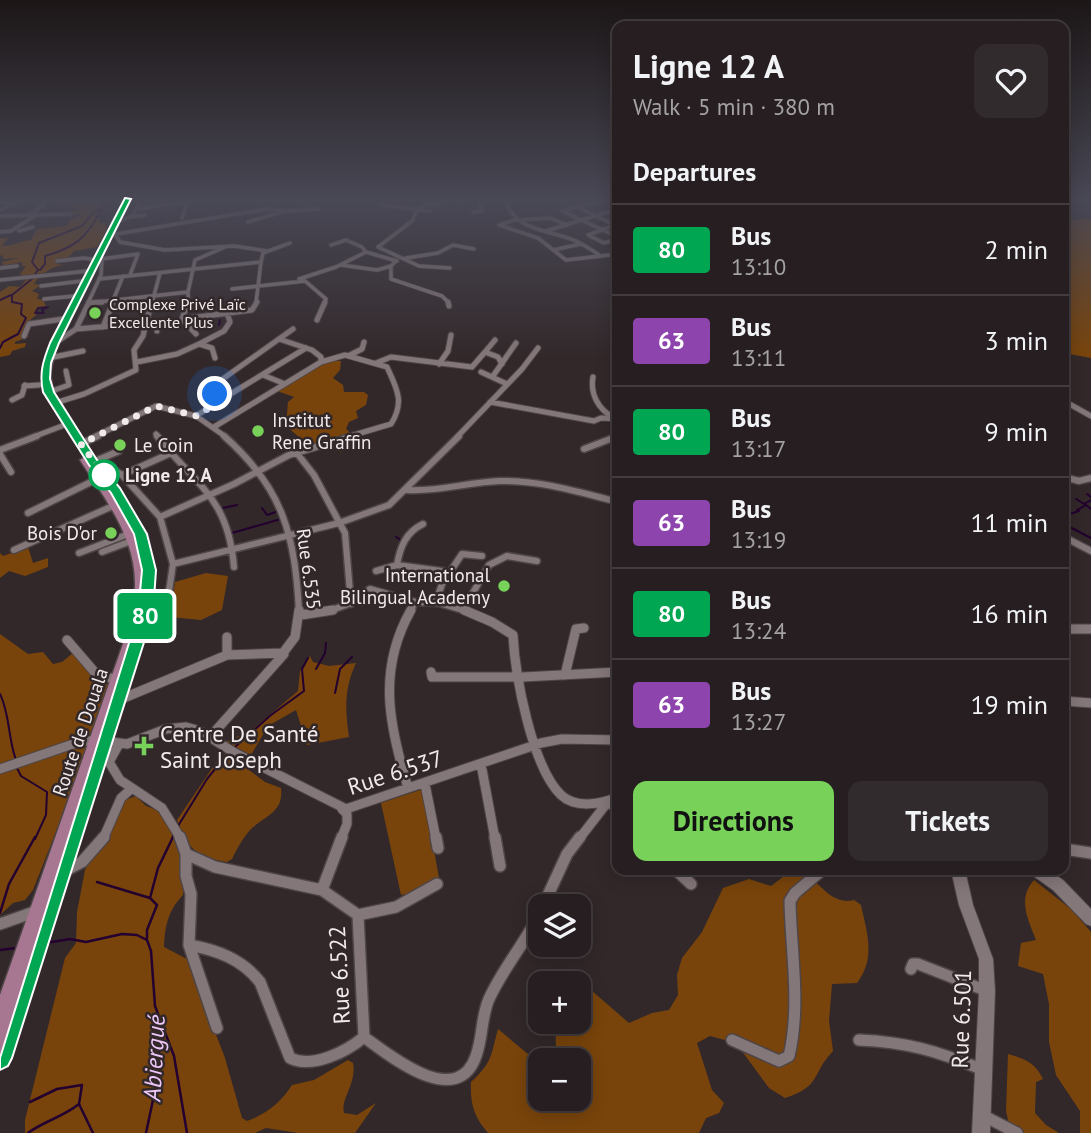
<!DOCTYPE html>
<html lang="en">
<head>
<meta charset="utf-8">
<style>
  body { margin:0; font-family:"PT Sans",sans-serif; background:#322b2d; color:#f1f3f6; height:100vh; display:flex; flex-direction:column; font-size:26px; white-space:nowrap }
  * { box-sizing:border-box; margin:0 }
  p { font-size:23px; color:#a4a2a5 }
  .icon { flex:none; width:38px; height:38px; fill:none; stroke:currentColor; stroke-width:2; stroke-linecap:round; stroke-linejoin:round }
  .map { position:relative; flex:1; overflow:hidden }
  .side { position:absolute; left:612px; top:21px; width:457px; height:854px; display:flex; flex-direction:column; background:#261e20; border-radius:14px; box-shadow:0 4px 18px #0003,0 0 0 2px #423c3e }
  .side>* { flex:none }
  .badge { padding:0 14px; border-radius:5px; font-size:24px; line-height:46px }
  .fabs { position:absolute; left:528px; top:894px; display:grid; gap:14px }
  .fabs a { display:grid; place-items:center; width:63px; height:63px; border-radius:14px; background:#261e20; box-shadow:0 4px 18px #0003,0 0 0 2px #423c3e; font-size:35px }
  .you { position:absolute; width:35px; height:35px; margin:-18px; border:5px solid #fff; border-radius:50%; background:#1a73e8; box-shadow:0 0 0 10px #1a73e833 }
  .map>.badge { position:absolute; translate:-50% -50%; box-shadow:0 0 0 4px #fff }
  h2 { padding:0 21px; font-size:26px; line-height:63px }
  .round { display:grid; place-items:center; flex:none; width:74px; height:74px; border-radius:14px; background:#322b2d }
  .summary { display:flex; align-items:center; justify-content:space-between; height:119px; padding:0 21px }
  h1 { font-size:33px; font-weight:700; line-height:52px }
  .button { display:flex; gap:14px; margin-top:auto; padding:14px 21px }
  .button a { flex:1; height:80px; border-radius:14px; background:#78d259; color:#111; font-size:28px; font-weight:700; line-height:80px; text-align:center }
  .button a+a { background:#322b2d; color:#f1f3f6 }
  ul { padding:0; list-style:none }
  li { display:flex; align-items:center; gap:21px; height:91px; padding:0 21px; border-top:2px solid #423c3e }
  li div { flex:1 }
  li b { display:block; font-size:26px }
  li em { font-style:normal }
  li .badge { min-width:77px; font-weight:700; text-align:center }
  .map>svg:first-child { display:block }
  .green { fill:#79440b }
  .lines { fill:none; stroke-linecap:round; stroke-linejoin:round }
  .stream-far1 { stroke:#23002f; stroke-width:2 }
  .stream { stroke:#23002f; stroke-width:2.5 }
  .street-far4-casing { stroke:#4e4546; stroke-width:5 }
  .street-far3-casing { stroke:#4e4546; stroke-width:7 }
  .street-far2-casing { stroke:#4e4546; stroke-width:9 }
  .street-far1-casing { stroke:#4e4546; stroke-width:11 }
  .street-casing { stroke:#4e4546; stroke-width:14 }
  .secondary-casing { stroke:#4e4546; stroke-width:2 }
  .primary-casing { stroke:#4e4546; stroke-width:3 }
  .street-far4 { stroke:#847779; stroke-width:3.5 }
  .street-far3 { stroke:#847779; stroke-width:5 }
  .street-far2 { stroke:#847779; stroke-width:6 }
  .street-far1 { stroke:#847779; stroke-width:9 }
  .street { stroke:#847779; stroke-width:11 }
  .secondary { fill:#847779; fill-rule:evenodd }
  .primary { fill:#a77792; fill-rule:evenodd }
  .line { fill:#00a651; stroke:#fff; stroke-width:2 }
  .walk { stroke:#f1eaeb; stroke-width:7; stroke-dasharray:0 12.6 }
  .poi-dot { fill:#78d259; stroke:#32282a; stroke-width:2.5 }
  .stop-dot { fill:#fff; stroke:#00a651; stroke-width:3.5 }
  .labels { text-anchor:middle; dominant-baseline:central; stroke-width:5; stroke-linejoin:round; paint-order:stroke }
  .far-poi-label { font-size:16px; fill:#f1eaeb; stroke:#32282a; text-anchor:start }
  .poi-label { font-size:19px; fill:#f1eaeb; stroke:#32282a; text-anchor:start }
  .stop-label { font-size:19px; font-weight:bold; fill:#f1eaeb; stroke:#32282a; text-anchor:start }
  .street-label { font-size:19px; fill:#f1eaeb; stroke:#32282a }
  .near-poi-label { font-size:23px; fill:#f1eaeb; stroke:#32282a; text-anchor:start }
  .near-street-label { font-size:23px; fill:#f1eaeb; stroke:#32282a }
  .near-water-label { font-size:24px; font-style:italic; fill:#edc8f9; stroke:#32282a }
</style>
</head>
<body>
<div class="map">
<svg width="1091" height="1133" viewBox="0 0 1091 1133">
  <rect width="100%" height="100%" fill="#32282a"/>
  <path class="green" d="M57 199H113L112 203 104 205 103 208H108L101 211 102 214 94 216 99 218V223H105L107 229 97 247 74 251 66 260 56 264 64 265C52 266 40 274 34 284L41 285 32 291 39 294 37 299 43 300 46 306 36 309V315L31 319 28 337 15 342V344L26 343 25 347 12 351 10 355 0 357V292L9 286 20 287 26 280 20 274 26 266H22V262L3 266 2 262 18 258 3 259V256L0 255V238H8L2 246C13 246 20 241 31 240L37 229 67 226 70 220 82 215 65 214 77 209 70 207 71 204H55Z
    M1064 211 1071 212 1068 216 1072 220 1091 218V358L1064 353Z
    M332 361H341L340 370 333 378 343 385 344 392H364L368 395 366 405 356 411 358 418 349 422 346 429 360 442 340 452 332 444 306 443 286 426 288 402 294 397 277 391 318 364Z
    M28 547 33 563 48 558V567L25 576 9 571 0 578V553L3 556Z
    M206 573 228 576 222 610 201 620 170 617 175 582Z
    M0 634 28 654 43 652 53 664 62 662 73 653 88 670 108 685 70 796 33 890 25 900 13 903 0 915Z
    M310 656 313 662 329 666 356 663C344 689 345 709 349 737L307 745 296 710 268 726 251 755 226 742 253 729 298 691 300 671Z
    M226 753 265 782 281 788C284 813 264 816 250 830 242 839 237 849 232 859L227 862C196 857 188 849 177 820L215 764Z
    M423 789 439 878 412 893 401 895 381 803Z
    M136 796 146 806 157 810 173 831 183 856V895C168 911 165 925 164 947L187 959 225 1058 242 1118 247 1121C267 1114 281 1102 292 1085L314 1080 348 1060 353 1063C357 1084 340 1099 344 1113L357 1115 376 1103 355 1133H298L266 1128 255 1133H25V1120L65 958 76 943 77 912 85 870 103 837 117 819 122 801Z
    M792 870C817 871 826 907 854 900L861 905C867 933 876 958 857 983L832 984 829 1021 833 1051C811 1074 822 1086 785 1098L769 1088 736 1043 710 1036 697 1043 712 1090 724 1103 719 1113 706 1118 699 1133H488C474 1117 470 1104 471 1082 493 1062 491 1054 498 1029L529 1055 546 1060H541V1099H579V1060H555C559 1052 552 1039 559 1022H579V990L584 984 629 1023 652 1013 669 1010 678 995 677 975 682 958 702 932 723 888 749 879 771 886Z
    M1034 880 1072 910 1091 932V1133H1080V1111L1056 1075 1049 1042V1004L1043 974 1018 966 1021 943 1036 940C1028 919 1017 899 1034 880Z
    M1008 1054C1025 1059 1035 1062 1043 1079L1036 1082 1035 1113 1046 1125 1059 1133H1011L1006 1111Z"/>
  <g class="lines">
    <path class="stream-far1" d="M609 202 618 204
      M596 226 605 221
      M40 270 45 264V256C76 247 85 239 101 211
      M35 274 38 270 32 262 39 243 82 226 93 213 104 208 103 203 106 200 103 199
      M0 300 11 295
      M48 307 42 310 44 313H35L38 308Z
      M219 325 220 320
      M0 348 3 342 18 334 26 318 21 314 22 304 12 302V295L32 279
      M1087 494 1091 497
      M1076 499 1084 504 1091 500
      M223 508 237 505
      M262 508 267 515 279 511
      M1064 516 1079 511 1077 510 1086 505 1091 509
      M1064 524 1091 538
      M232 533 281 519
      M396 537 401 540
      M316 669 325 653 326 643
      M335 693 340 669 352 657
      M0 694C10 714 8 739 16 760
      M235 747 271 715 304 691 302 669 308 658
      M16 766 21 776 47 792 46 815 35 839
      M178 826 207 779 228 753
      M172 839 174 834"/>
    <path class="stream" d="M97 882 150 898 157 905 147 930V938
      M150 898 158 868 173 837
      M0 913 9 884 35 837
      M46 943 70 939 86 942 122 934 137 935 147 940 151 951 155 1006 174 1056 187 1133
      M0 950 16 948
      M30 1102 57 1089 82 1085 79 1104 93 1133
      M28 1133C44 1121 63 1117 79 1104
      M146 1133 157 1081 161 1026"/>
    <defs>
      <path id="street-far4" d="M377 199 380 204 417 210 426 204H439
        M457 199 460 203
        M504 199C516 229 540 229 568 238 579 241 588 248 598 254
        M0 202 14 204
        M594 202 562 211 618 237
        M599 203 614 199
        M577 207 617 226
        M139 209 203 199
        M430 211 417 210 412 221 378 247 419 266 450 268
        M473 212 482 211 478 199
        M29 215 44 205
        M0 216 71 214
        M131 217 145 215
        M182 218 188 202
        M514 220 499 225 538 238 566 260 618 254
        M516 220 550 218 567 225
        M248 222 285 211 319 209
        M115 223 132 216 141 199
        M618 224 588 235 604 243 618 239
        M19 231 33 227
        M546 231 614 210
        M0 232 11 231 36 215
        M115 234 120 242 165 250 234 246 267 251
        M110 235 267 209 285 211
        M331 245 346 240 362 247 366 252 397 261
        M553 250 581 244
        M406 258 438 253 453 245 474 249
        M101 259 138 254 130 275
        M57 261 84 258 102 261 101 275 88 303
        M396 261 391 266V279L442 296 449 303
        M261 262 263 253 290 243
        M341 265 377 270 391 266
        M0 268 17 266
        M99 279 261 262 256 303
        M299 279 336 267 366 252
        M0 280 88 271
        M41 286 82 281
        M232 289 305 281 326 299 324 303
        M188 292 195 260 225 247
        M44 299 75 296
        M89 303 188 292V303
        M112 303 123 276
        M152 303 160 273"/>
      <path id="street-far3" d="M152 302 146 323 159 322 157 331
        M188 302 182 319 252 310 257 302
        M448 302 449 306
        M89 303 102 302
        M182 319 196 334
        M317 320 325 302
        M103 327 113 302
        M24 336 29 324 63 319
        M279 339 312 350 321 357V362
        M55 343 76 329 89 302
        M199 344 224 331 230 322 227 313
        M485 352 495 340
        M350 355 362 349 364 342
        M49 358 83 351
        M137 362 177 354 199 344 212 348 215 358
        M376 363 391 357 472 367 485 352 498 357 502 364
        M439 364 448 351 451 335
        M481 372 507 384
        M263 375 285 384
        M493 376 516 343
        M593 377C590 394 598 409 614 418
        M24 386 39 385
        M49 392 69 385 66 371
        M224 398 306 348
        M12 400 22 395 25 385
        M1064 401 1091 416
        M490 402 594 421 601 418 618 419
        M55 403 84 394 136 370 134 350 143 336 146 323 76 329
        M214 427 321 362 345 355 387 367C397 389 405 402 391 424L347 437
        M156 434 159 437
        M33 437 62 426
        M94 437 156 406 196 416
        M226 437 196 416 224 398 209 392 217 383 293 329
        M457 437 522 369 538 348
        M614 437 618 436"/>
      <path id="street-far2" d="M157 436C196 486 228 496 234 567
        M224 436C283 488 295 535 299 612
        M81 444 98 436
        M584 449 618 436
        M0 450 37 436
        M296 452 314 475 345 533 351 604
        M0 454 11 472
        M93 462 119 451
        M92 467 108 466 122 475 171 453
        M122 475 160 517 234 484 289 455 353 436
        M1064 477 1079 481 1091 478
        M407 490C439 492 468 482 500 481 540 480 579 492 618 502
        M28 513 97 479
        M160 517 173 564 339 523 389 505 459 436
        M1064 537 1091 551
        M14 550 115 505
        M102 552 134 540
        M79 553 131 533
        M397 565C400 547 406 532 423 524
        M376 571 397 565 449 572
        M436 602 442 584 462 554 482 556
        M463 610 489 565 507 556 537 561
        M166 612 173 564
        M326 612 346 605 370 589 415 602
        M410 612 415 602 439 603 469 612"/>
      <path id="street-far1" d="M464 610 492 622 513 635C515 675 532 767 561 795 576 809 601 804 618 797
        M301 615 333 610
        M164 628 167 610
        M1064 629H1091
        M227 637V655
        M67 640 98 676 117 679
        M431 672 432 677H523L618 672
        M565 675 576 629 584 628
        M119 700 227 655 283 653 295 637 299 610
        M1064 701 1091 703
        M210 737 284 654
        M109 762 120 780 162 808 181 839
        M109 762 119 744
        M481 764 495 839
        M0 769 79 742 96 740 127 744 166 729 186 727 200 731 235 753 346 809 541 743 562 739 618 740
        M425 784 436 839
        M408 788C389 725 377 670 411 610
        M103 839 121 798 131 789
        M341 839 347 824V814L342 809
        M579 839 607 803 618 808"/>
      <path id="street" d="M180 837 186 854V876L191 894 189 945C217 950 242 959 260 982L290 1058C312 1069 346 1052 364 1037
        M342 837 322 890 358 915 364 1037C389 1055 457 1111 476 1056 483 1037 481 1017 489 999 503 968 526 942 541 911
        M436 837 438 848
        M495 837 500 866
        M1064 849 1091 853
        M186 854 215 867 322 890
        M676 870 691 884
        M63 872 82 862 104 837
        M543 906 567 854 580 837
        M358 915 396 907 437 884
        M0 924 37 911
        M189 945 217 1028
        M911 969 913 964H918L987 991
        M732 1040 779 1061 789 1056C801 1005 791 953 790 901L795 893 822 870
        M859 1040C907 1042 937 1051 981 1069
        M982 1115 1017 1133"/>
      <path id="secondary" d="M18 199H24L0 212V209Z
        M951 870H965L973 905 993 959 995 991 990 1133H972L979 991V959L959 905Z
        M1030 870H1048L1063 880 1091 909V926L1086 924 1053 890 1032 875Z"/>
      <path id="primary" d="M124 199H129L56 349 50 373 53 392 85 444 123 495 143 531 149 549 152 568 151 614 9 1058 6 1064 0 1067V995L123 644C128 625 134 606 135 586 136 537 105 499 80 460L85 457C74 441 46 400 43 383 41 371 44 360 49 349ZM100 478 116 500 133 531 134 533 119 506Z"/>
    </defs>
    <use href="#street-far4" class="street-far4-casing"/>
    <use href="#street-far3" class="street-far3-casing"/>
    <use href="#street-far2" class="street-far2-casing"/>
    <use href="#street-far1" class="street-far1-casing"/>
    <use href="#street" class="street-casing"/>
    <use href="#secondary" class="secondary-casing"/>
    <use href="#primary" class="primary-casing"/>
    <use href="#street-far4" class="street-far4"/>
    <use href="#street-far3" class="street-far3"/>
    <use href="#street-far2" class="street-far2"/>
    <use href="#street-far1" class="street-far1"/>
    <use href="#street" class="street"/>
    <use href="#secondary" class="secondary"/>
    <use href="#primary" class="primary"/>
  </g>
  <linearGradient id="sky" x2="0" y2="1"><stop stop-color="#1c1617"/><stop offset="0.56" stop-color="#494855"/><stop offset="1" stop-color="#494855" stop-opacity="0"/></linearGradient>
  <rect width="1091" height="358" fill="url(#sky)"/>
  <path class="line" d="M125 198 131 199 59 343 51 363 50 379 54 392 97 460 120 488 147 534 156 570 153 614 12 1058 8 1066 0 1070V1058L138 614 142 570 134 534 111 493 89 465 43 392C39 373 43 361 50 343Z"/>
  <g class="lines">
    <path class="walk" d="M104 475 81 444 156 406 197 416 224 398 215 394"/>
  </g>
  <g class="poi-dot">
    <circle cx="95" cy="313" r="7"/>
    <circle cx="258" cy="431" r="7"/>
    <circle cx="120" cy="445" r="7"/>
    <circle cx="111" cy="533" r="7"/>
    <circle cx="504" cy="586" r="7"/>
    <path d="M140.5 735.5h7v7h7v7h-7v7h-7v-7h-7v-7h7z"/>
  </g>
  <circle class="stop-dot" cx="104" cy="475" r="14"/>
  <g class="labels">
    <g class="far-poi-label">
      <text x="109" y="304">Complexe Privé Laïc<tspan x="109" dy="18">Excellente Plus</tspan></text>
    </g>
    <g class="poi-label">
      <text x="272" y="420">Institut<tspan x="272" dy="22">Rene Graffin</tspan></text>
      <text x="134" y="445">Le Coin</text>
      <text x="97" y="533" text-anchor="end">Bois D'or</text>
      <text x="490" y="575" text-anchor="end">International<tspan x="490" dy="22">Bilingual Academy</tspan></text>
    </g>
    <g class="stop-label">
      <text x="125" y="475">Ligne 12 A</text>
    </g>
    <g class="street-label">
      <text transform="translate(309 569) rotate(82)">Rue 6.535</text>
      <text transform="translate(80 732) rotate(-71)">Route de Douala</text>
    </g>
    <g class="near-poi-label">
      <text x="160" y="733">Centre De Santé<tspan x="160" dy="26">Saint Joseph</tspan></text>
    </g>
    <g class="near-street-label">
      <text transform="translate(395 772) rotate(-18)">Rue 6.537</text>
      <text transform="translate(339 975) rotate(-93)">Rue 6.522</text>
      <text transform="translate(961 1019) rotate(-88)">Rue 6.501</text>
    </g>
    <g class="near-water-label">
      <text transform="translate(154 1058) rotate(-87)">Abiergué</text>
    </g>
  </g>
</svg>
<div class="fabs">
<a><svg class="icon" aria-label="layers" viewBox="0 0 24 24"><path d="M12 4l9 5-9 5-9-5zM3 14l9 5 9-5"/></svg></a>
<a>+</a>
<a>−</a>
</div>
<div class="you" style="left:215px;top:394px"></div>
<b class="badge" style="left:145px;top:616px;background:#00a651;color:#fff">80</b>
<section class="side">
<div class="summary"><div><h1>Ligne 12 A</h1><p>Walk · 5 min · 380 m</p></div><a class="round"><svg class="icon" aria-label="heart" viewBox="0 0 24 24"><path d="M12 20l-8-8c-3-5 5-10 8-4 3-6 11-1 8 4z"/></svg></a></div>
<h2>Departures</h2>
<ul>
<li><span class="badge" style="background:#00a651;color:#fff">80</span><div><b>Bus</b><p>13:10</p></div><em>2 min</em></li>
<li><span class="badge" style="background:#8e44ad;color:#fff">63</span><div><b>Bus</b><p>13:11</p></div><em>3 min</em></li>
<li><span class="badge" style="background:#00a651;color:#fff">80</span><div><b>Bus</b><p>13:17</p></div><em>9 min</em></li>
<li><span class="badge" style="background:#8e44ad;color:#fff">63</span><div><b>Bus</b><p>13:19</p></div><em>11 min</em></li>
<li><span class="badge" style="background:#00a651;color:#fff">80</span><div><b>Bus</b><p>13:24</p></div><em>16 min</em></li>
<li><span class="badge" style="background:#8e44ad;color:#fff">63</span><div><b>Bus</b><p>13:27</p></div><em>19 min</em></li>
</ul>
<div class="button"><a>Directions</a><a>Tickets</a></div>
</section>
</div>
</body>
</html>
